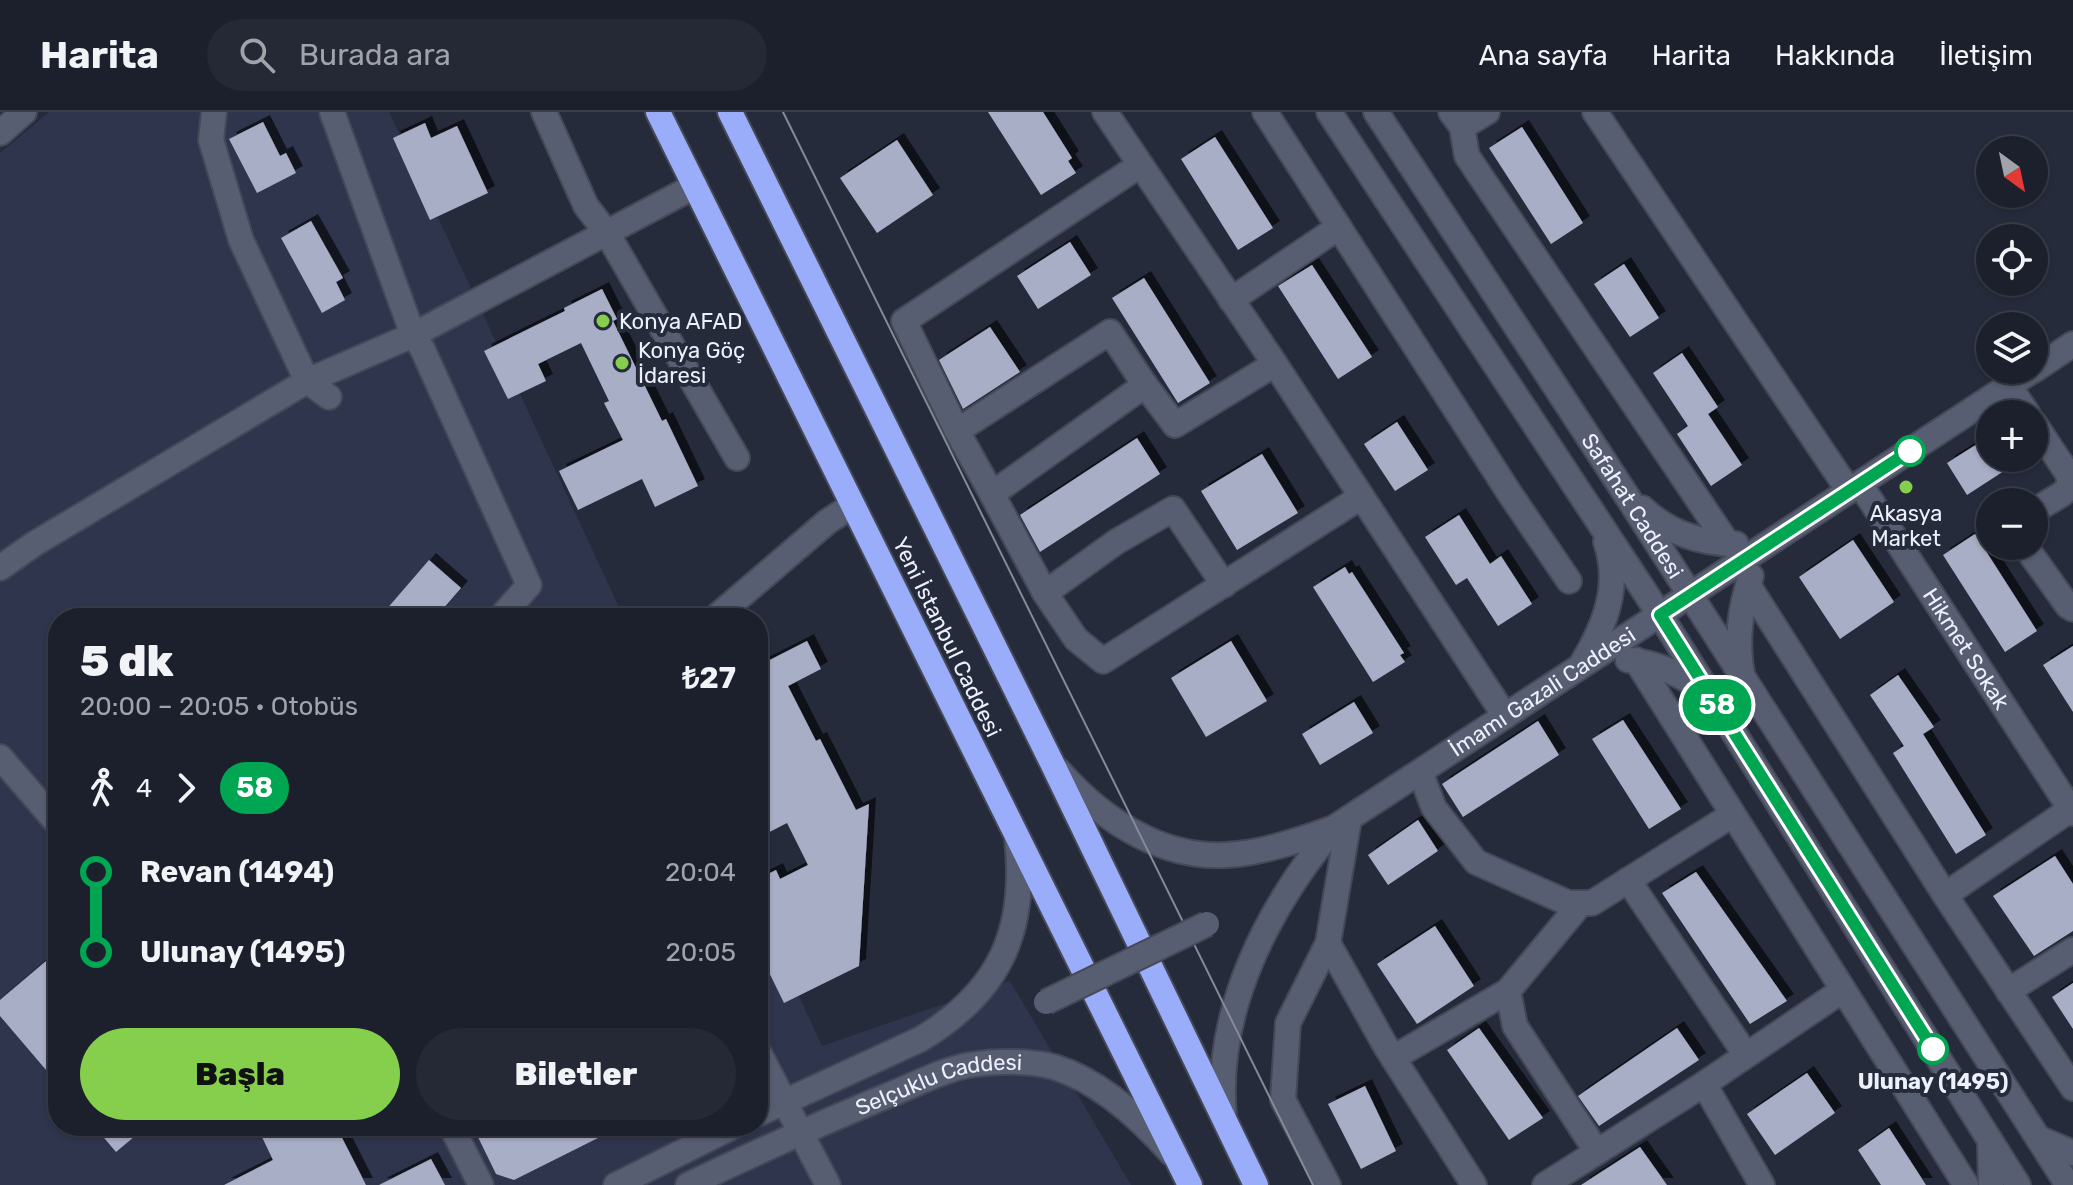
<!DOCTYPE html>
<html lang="tr">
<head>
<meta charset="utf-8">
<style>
  body { margin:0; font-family:Rubik,sans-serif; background:#252835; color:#f1f3f6; height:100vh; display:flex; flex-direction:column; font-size:30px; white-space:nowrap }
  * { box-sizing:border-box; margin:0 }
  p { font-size:26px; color:#a0a3aa }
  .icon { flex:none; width:44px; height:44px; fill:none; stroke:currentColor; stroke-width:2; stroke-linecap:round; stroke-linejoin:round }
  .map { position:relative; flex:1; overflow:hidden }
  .panel { position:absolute; left:48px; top:496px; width:720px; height:528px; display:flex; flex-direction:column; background:#1c202d; border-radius:32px; box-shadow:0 2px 6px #0004,0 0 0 2px #3a3e49 }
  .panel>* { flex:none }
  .badge { padding:0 16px; border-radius:26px; font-size:28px; line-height:52px }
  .needle { width:52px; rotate:147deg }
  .tools { position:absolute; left:1976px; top:24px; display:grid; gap:16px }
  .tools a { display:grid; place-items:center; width:72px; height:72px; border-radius:50%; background:#1c202d; box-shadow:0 2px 6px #0004,0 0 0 2px #3a3e49; font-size:40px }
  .map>.badge { position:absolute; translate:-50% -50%; box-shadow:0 0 0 4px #fff }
  .legs { display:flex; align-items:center; gap:12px; height:88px; padding:0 32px; font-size:26px }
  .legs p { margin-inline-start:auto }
  .headline { display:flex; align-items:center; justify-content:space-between; height:136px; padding:0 32px }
  h1 { font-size:44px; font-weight:800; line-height:60px }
  .cta { display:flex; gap:16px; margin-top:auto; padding:16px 32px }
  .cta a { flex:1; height:92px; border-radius:48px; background:#85cf4c; color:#111; font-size:32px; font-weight:800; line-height:92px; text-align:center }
  .cta a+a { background:#252835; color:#f1f3f6 }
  ul { padding:0 32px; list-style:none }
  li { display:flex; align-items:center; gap:28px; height:80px; font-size:30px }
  li i { display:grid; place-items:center; width:12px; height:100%; margin:0 10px; background:currentColor }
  li i::after { content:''; width:20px; height:20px; margin:-10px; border:6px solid; border-radius:50%; background:#1c202d }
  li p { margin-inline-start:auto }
  li:first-child i { background:linear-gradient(#0000 50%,currentColor 0) }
  li:last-child i { background:linear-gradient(currentColor 50%,#0000 0) }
  header { display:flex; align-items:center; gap:48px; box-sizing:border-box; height:112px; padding:0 40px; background:#1c202d; border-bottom:2px solid #3a3e49 }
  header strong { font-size:38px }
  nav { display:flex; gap:44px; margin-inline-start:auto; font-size:28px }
  .search { width:560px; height:72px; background:#252835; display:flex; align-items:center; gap:20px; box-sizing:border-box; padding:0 28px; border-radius:44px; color:#a0a3aa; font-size:30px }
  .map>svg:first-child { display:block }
  .built { fill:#2f354c }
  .building { fill:#a8aec5; filter:url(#shadow) }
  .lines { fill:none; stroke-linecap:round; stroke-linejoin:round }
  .minor-casing { stroke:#454857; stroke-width:28 }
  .highway-casing { stroke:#454857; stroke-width:28 }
  .minor { stroke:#585e71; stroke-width:24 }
  .highway { stroke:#99adfb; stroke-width:24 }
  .tram { stroke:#858a98; stroke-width:2 }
  .minor-bridge-casing { stroke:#454857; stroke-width:28; stroke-linecap:butt }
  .minor-bridge { stroke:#585e71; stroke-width:24 }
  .line-1-casing { stroke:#fff; stroke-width:18 }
  .line-1 { stroke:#00a651; stroke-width:12 }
  .poi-dot { fill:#85cf4c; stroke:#262b3c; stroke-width:3 }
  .stop-1-dot { fill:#fff; stroke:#00a651; stroke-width:4 }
  .labels { text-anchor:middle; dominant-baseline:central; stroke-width:8; stroke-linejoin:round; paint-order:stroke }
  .poi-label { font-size:22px; fill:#edf1fc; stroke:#262b3c; text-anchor:start }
  .street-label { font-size:22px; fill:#edf1fc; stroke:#262b3c }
  .stop-label { font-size:22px; font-weight:bold; fill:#edf1fc; stroke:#262b3c }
</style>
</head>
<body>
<header>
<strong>Harita</strong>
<div class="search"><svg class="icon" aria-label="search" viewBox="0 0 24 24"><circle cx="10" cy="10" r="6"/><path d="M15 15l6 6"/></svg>Burada ara</div>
<nav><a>Ana sayfa</a><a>Harita</a><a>Hakkında</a><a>İletişim</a></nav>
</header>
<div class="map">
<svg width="2073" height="1073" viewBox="0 0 2073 1073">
  <defs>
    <filter id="shadow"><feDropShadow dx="7" dy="-7" stdDeviation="0" flood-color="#0009"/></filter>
  </defs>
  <rect width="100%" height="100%" fill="#262b3c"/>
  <path class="built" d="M49 0H389L624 506H58V1014H758V796L822 934 1010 869 1131 1073H0V41Z"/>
  <path class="building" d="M988 0H1043L1072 46 1068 49 1076 61 1041 83Z
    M263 10 280 44 286 41 296 61 257 81 229 27Z
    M425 11 431 26 457 14 488 81 430 108 393 26Z
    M1522 15 1583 111 1551 132 1489 36Z
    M1215 25 1273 116 1238 138 1181 47Z
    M897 28 933 83 877 121 840 66Z
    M311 109 343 166 336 170 345 188 322 201 281 126Z
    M1070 130 1091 163 1038 197 1017 164Z
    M1624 152 1659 206 1630 225 1594 172Z
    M1312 153 1372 245 1338 267 1278 174Z
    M1144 166 1210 271 1178 291 1112 186Z
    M602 177 617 207 613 209 662 309 666 307 698 374 655 395 642 367 578 398 559 359 623 328 604 291 609 289 581 231 538 252 546 269 508 287 484 239 565 199 564 196Z
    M990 215 1020 260 963 297 939 248Z
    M1682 241 1718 295 1708 302 1742 353 1711 374 1677 322 1688 314 1653 261Z
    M1397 310 1428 358 1395 379 1364 332Z
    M1990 324V346H2024L1967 383 1947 351Z
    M1137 326 1160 362 1040 440 1020 403Z
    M1262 342 1298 401 1237 438 1201 379Z
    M1459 403 1490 452 1501 444 1532 492 1498 514 1467 466 1456 473 1425 425Z
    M1975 422 2037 519 2005 540 1943 443Z
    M1853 428 1894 490 1840 527 1799 465Z
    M429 448 461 476 435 506H379Z
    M1345 455 1349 462 1352 460 1404 541 1400 543 1405 550 1373 570 1313 475Z
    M807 529 821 557 788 574 816 629 820 627 856 698 869 692 859 854 784 891 758 838V767L776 758 780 767 808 753 787 711 758 726V554Z
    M1231 529 1267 589 1206 625 1171 566Z
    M2073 534V600L2043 553Z
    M1898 563 1934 615 1923 622 1986 723 1956 742 1893 641 1904 634 1870 583Z
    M1354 590 1373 621 1320 653 1302 622Z
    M1623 608 1681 697 1649 717 1592 627Z
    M1538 609 1559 643 1463 705 1442 672Z
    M1418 708 1438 739 1388 773 1368 743Z
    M2055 744 2073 772V819L2034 844 1993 784Z
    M1696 760 1787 889 1750 912 1662 781Z
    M1435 814 1474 874 1417 912 1377 852Z
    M58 839V972L0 904V888Z
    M2073 871V917L2052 885Z
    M1479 916 1543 1006 1509 1028 1447 938Z
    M1677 916 1699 948 1599 1014 1578 984Z
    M1807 961 1835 1001 1775 1043 1747 1002Z
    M1365 974 1396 1039 1361 1057 1328 992Z
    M94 1014H147L116 1040Z
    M279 1014H336L366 1073H224L273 1048 261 1023Z
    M490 1014H622L514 1068 496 1062 476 1021Z
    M1889 1016 1926 1073H1881L1858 1038Z
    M1640 1035 1667 1073H1581Z
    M431 1047 445 1073H379Z"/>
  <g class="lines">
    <defs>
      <g id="minor">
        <path d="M214 0 211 28 241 128 307 269 329 285"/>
        <path d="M332 0 413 223 422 236 529 473 500 506"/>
        <path d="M544 0 586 94 607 121 737 346"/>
        <path d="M1105 0 1275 252 1505 604"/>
        <path d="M1265 0 1510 382 1569 469"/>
        <path d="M1329 0 1660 503 2018 1073"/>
        <path id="s1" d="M1376 0 1625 381 2068 1073"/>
        <path d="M1451 0 1462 15 1467 44 1728 432"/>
        <path d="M1595 0 1849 379"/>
        <path d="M1462 15 1487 0"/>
        <path d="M0 21 24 0"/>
        <path d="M1231 188 1339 115"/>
        <path d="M1275 252 1175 313 1145 273 992 382 1045 481 1076 527 1103 549 1361 385"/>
        <path d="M2034 258 2073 232"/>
        <path d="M2009 274 2028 302"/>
        <path d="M2034 311 2068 362 2070 374 2062 382 2034 399"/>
        <path d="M957 319 1110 220 1145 273"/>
        <path id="s2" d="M1860 372 2073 701"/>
        <path d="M992 382 957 319 904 209 1140 53"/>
        <path d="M1642 396C1669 421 1699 431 1736 432"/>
        <path d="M2025 434 2068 494 2073 497"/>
        <path d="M0 456 34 432 307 269 413 223 695 74"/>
        <path d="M1748 473 1945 783 2073 976"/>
        <path d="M1045 481 1116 430 1173 397 1224 473"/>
        <path d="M715 506 827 410 853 393"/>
        <path d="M1628 548C1657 551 1681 562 1704 579"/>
        <path d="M1636 548 1966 1073"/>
        <path d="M1583 550C1605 513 1621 474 1606 430"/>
        <path d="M1742 562C1736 529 1740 496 1751 464"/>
        <path d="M0 645 58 712"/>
        <path id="s3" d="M1059 659C1104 710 1167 751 1238 742 1271 738 1303 727 1334 716L2033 258"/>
        <path d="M1420 660 1434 696 1476 750 1568 791H1592L1732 703"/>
        <path d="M1628 768 1746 943"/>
        <path d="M1945 783 2071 697"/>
        <path d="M1328 831 1385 933 1474 1073"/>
        <path d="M1508 879 1515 914 1597 1040"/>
        <path d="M2008 879 2073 838"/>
        <path d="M758 939 828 1073"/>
        <path d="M1393 946 1508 879 1581 791"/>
        <path d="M1704 972 1762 1073"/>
        <path d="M758 1002 921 927C1002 878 1027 817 1017 725"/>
        <path d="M1224 1005C1214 899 1268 795 1334 716"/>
        <path d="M451 1014 481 1073"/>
        <path d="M2038 1026 2073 1041"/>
        <path d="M1990 1031 1991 1073"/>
        <path d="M616 1073 734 1014"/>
        <path id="s4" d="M688 1073C755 1041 821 1011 889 983 915 973 942 958 969 953 995 949 1029 948 1054 955 1100 969 1140 1006 1171 1041"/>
        <path d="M1328 1073 1283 988 1288 911 1328 831 1349 707"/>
        <path d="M1545 1073 1704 972 1843 878"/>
      </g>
      <path id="highway" d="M658 0 1190 1073
        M730 0 1052 651 1256 1073"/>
    </defs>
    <use href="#minor" class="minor-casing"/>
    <use href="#highway" class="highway-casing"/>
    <use href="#minor" class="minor"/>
    <use href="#highway" class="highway"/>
    <path class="tram" d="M783 0 1313 1073"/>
    <defs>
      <path id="minor-bridge" d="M1046 890 1207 812"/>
    </defs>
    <use href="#minor-bridge" class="minor-bridge-casing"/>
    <use href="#minor-bridge" class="minor-bridge"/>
  </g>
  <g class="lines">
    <defs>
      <path id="line-1" d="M1910 339 1660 503 1933 937"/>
    </defs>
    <use href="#line-1" class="line-1-casing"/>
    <use href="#line-1" class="line-1"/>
  </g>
  <g class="poi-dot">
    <circle cx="603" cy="209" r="8"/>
    <circle cx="622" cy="251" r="8"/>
    <circle cx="1906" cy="375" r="8"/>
  </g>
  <g class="stop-1-dot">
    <circle cx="1910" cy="339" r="14"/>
    <circle cx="1933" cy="937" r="14"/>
  </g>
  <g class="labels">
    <g class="poi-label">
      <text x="619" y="209">Konya AFAD</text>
      <text x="638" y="238">Konya Göç<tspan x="638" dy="25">İdaresi</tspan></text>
      <text x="1906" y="401" text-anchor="middle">Akasya<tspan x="1906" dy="25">Market</tspan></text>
    </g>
    <g class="street-label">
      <text stroke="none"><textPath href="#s1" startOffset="470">Safahat Caddesi</textPath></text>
      <text transform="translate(947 525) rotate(64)">Yeni İstanbul Caddesi</text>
      <text stroke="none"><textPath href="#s2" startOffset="196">Hikmet Sokak</textPath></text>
      <text stroke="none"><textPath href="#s3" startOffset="554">İmamı Gazali Caddesi</textPath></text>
      <text stroke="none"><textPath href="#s4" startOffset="272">Selçuklu Caddesi</textPath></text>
    </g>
    <g class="stop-label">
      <text x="1933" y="969">Ulunay (1495)</text>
    </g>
  </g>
</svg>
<div class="tools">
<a><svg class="needle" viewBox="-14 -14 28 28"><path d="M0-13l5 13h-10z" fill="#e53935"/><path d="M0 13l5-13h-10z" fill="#a0a3aa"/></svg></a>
<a><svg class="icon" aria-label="locate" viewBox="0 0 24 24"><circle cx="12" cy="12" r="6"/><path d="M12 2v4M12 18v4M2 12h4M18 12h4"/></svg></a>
<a><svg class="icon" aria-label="layers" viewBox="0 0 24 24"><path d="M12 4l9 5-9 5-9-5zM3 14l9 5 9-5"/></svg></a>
<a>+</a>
<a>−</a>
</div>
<b class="badge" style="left:1717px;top:593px;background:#00a651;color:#fff">58</b>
<section class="panel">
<div class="headline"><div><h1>5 dk</h1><p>20:00 – 20:05 · Otobüs</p></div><b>₺27</b></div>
<div class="legs"><svg class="icon" aria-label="walk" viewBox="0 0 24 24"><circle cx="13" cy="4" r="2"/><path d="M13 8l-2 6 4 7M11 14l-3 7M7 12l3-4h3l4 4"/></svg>4<svg class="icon" aria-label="forward" viewBox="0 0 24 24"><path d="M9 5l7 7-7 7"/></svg><b class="badge" style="background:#00a651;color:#fff">58</b></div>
<ul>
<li><i style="color:#00a651"></i><b>Revan (1494)</b><p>20:04</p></li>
<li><i style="color:#00a651"></i><b>Ulunay (1495)</b><p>20:05</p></li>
</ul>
<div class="cta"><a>Başla</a><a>Biletler</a></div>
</section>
</div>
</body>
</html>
